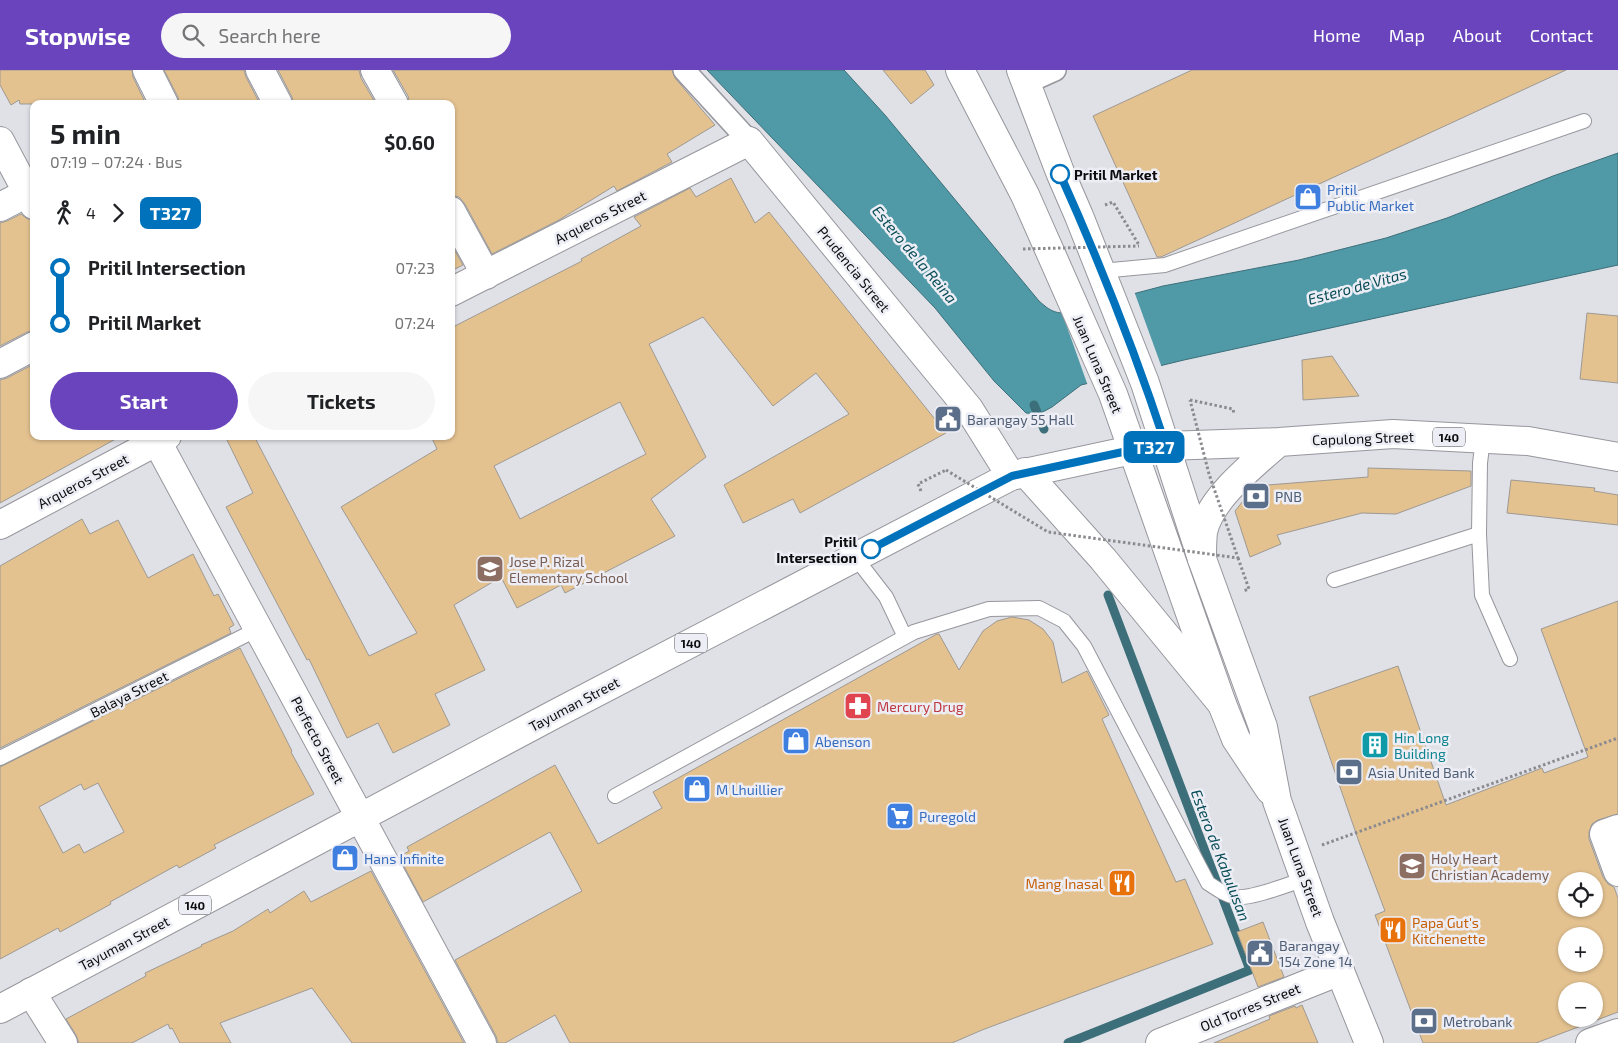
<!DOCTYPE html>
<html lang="en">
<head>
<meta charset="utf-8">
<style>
  body { margin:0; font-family:"Exo 2",sans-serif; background:#f6f6f6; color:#202124; height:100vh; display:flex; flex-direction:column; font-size:19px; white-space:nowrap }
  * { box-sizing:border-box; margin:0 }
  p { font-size:16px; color:#757577 }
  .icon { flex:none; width:28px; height:28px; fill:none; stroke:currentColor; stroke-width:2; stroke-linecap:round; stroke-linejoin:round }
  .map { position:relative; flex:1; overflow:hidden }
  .panel { position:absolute; left:30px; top:30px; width:425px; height:340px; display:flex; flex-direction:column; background:#fff; border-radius:10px; box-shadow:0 1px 4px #0004 }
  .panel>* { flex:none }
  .badge { padding:0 10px; border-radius:8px; font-size:18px; line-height:32px }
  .buttons { position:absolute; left:1558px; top:802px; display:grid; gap:10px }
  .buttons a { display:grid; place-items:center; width:45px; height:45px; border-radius:50%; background:#fff; box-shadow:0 1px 4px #0004; font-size:25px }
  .map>.badge { position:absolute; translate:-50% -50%; box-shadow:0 0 0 2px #fff }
  .legs { display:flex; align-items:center; gap:8px; height:55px; padding:0 20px; font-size:16px }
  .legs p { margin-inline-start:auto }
  .overview { display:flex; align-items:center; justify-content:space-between; height:85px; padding:0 20px }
  h1 { font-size:28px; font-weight:700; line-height:38px }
  .cta { display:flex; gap:10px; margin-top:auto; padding:10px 20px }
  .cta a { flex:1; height:58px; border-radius:30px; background:#6a44bd; color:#fff; font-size:20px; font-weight:700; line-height:58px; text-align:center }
  .cta a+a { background:#f6f6f6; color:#202124 }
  ul { padding:0 20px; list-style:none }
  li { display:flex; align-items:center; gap:18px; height:55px; font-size:19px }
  li i { display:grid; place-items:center; width:8px; height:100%; margin:0 6px; background:currentColor }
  li i::after { content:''; width:12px; height:12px; margin:-6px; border:4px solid; border-radius:50%; background:#fff }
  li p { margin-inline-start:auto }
  li:first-child i { background:linear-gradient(#0000 50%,currentColor 0) }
  li:last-child i { background:linear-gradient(currentColor 50%,#0000 0) }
  header { display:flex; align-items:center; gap:30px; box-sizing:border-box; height:70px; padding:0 25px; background:#6a44bd; color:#fff }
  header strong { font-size:24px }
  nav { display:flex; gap:28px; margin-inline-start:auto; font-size:18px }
  .search { width:350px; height:45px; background:#f6f6f6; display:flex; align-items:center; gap:12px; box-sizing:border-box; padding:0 18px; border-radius:28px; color:#757577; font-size:19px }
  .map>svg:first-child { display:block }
  .water { fill:#5099a7; stroke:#3c6f79 }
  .pier { fill:#e0e1e7 }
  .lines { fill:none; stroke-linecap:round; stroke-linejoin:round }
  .stream { stroke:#3c6f79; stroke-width:9 }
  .building { fill:#e4c290; stroke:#9d9993; fill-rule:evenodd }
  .service-casing { stroke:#96969d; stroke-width:16 }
  .pedestrian-casing { stroke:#96969d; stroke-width:24 }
  .minor-casing { stroke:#96969d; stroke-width:30 }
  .secondary-casing { stroke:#96969d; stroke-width:30 }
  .primary-casing { stroke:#96969d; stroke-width:30 }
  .path { stroke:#8a8a8f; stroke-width:3; stroke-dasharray:2.5 2.5; stroke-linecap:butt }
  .service { stroke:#fff; stroke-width:14 }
  .pedestrian { stroke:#fff; stroke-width:21 }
  .minor { stroke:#fff; stroke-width:28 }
  .secondary { stroke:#fff; stroke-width:28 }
  .primary { stroke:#fff; stroke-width:28 }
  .path-bridge { stroke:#8a8a8f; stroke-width:3; stroke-dasharray:2.5 2.5; stroke-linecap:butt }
  .line-1-casing { stroke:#fff; stroke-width:11 }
  .line-1 { stroke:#0072bc; stroke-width:8 }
  .stop-1-dot { fill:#fff; stroke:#0072bc; stroke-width:2.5 }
  .labels { text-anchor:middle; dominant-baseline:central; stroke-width:5; stroke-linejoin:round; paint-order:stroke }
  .shield { fill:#edeef5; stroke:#505054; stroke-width:1 }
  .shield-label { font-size:12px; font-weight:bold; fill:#0c0c0f }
  .stop-label { font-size:14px; font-weight:bold; fill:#0c0c0f; stroke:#edeef5; text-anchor:start }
  .shop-label { font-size:14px; fill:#366cbe; stroke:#edeef5; text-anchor:start }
  .street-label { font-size:14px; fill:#0c0c0f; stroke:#edeef5 }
  .service-label { font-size:14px; fill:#4e5e75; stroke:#edeef5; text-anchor:start }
  .education-label { font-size:14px; fill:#785e54; stroke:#edeef5; text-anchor:start }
  .health-label { font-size:14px; fill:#be3a42; stroke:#edeef5; text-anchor:start }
  .culture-label { font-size:14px; fill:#0d838f; stroke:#edeef5; text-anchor:start }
  .food-label { font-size:14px; fill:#c56008; stroke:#edeef5; text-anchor:end }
  .water-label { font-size:15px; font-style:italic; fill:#074c56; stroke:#edeef5 }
</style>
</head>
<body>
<header>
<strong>Stopwise</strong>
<div class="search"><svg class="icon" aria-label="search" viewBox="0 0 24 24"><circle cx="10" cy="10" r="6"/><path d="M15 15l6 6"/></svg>Search here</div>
<nav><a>Home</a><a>Map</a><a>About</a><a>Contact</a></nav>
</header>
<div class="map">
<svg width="1618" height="973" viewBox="0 0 1618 973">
  <rect width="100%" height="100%" fill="#e0e1e7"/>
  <path class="water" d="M707 0H844L885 45 1039 231C1046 237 1051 242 1061 243L1163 216 1299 190 1386 168 1447 148 1553 106 1618 83V195L1184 290 1081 315 1052 337 1039 344 1026 343 994 311 935 238Z"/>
  <path class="pier" d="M1134 221 1162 298 1088 316 1061 240Z"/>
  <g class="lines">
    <path class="stream" d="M1034 335 1044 359
      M1068 973 1250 900 1108 525"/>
  </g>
  <path class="building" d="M0 0H132L133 7 146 34H20L19 30 11 35 0 15Z
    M164 0H244L246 7 260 34H179L178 27Z
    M278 0H359L361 8 376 34H293L292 27Z
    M393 0H672L675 8 715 55 667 84 672 92 617 121 614 116 559 150 492 184 465 134 459 127 451 125V34H410L408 26Z
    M883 0H925L934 15 911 34Z
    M1192 0H1566L1161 187H1157L1093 46Z
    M731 108 755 153 769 142 946 363 800 443 793 429 743 453 724 415 849 344 816 303 773 336 703 247 649 274 706 387 651 429 675 466 565 523 561 515 517 538 501 507 454 535 485 600 435 624 450 655 393 683 378 653 347 668 309 589 307 590 226 437 253 423 225 366H254L369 586 417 563 341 437 437 379 431 366H451V258L582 191 581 189 641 156 634 147 690 118 696 127ZM620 332 646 384 520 449 494 396Z
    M21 144 26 148 34 151V261L27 262 0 276V153L7 151Z
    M451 174 463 195 451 201Z
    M1587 243 1618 246V313L1580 309Z
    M1332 286 1359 326 1303 330 1302 290Z
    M34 294V366H121L0 433V310L7 308Z
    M1368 398 1471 401V416L1396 444 1362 443 1277 465 1281 474 1250 487 1235 441 1255 416 1368 407Z
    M1511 410 1595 418 1594 421 1618 425V455L1507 443Z
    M82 449 90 464 118 450 148 508 193 484 214 526 218 524 234 555 229 558 231 563 0 678V496Z
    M1618 531V744L1598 750 1592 754 1589 762V769L1603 807 1608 814 1614 817 1618 828V942L1536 973H1423L1375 845 1385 841 1359 772 1309 627 1398 596 1446 735 1542 698 1544 703 1588 687 1541 559ZM1566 811H1594V839H1566ZM1566 866H1594V894H1566ZM1566 921H1594V949H1566Z
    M1012 547 1029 550 1043 559 1053 572 1062 613 1087 601 1109 645 1102 649 1176 812 1185 809 1213 874 982 960 952 973H570L555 945 505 973H498L496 966 455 890 582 821 550 762 423 832 399 787 409 781 407 777 555 695 598 774 662 738 653 722 937 564H939L959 600 983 561 997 551Z
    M240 578 292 681 291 682 314 724 214 775 216 778 179 798 177 795 110 832 111 834 60 862 58 858 0 889V697ZM98 713 124 762 84 783 79 774 63 783 39 737 81 714 84 720Z
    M371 801 464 973H352L312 918 220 953 231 973H180L172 958 170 959 168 954 132 973H79L76 965 66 949 146 906 145 903 202 876 201 875 233 861 268 839 270 843 304 821 311 832Z
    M1263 852 1284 907 1258 917 1237 862Z
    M1302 935 1318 973H1214L1270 949 1269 946 1295 936 1296 938Z"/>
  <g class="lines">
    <defs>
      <path id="service" d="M1101 201 1165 195 1584 51
        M1483 369 1480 393 1479 464 1482 525 1510 589
        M855 487 886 527 905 567
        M1334 510 1479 464
        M0 688 258 559
        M615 726 914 562 989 539 1039 538 1064 551 1084 576 1208 813C1217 819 1225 825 1236 827 1252 829 1289 814 1305 809"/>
      <path id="pedestrian" d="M684 0 749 71
        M1026 13 1055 0"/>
      <path id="minor" d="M147 0 164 34
        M260 0 278 34
        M375 0 394 34
        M0 71 34 135
        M0 137 27 123
        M451 141 486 205
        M451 222 749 71 969 339 1011 406
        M0 294 34 276
        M154 366 482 973
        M0 455 167 366
        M1618 759 1604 764 1618 802
        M31 922 63 973
        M1160 973 1340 901
        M1590 973 1618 963"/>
      <path id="secondary" d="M960 0 1025 125 1113 324 1222 634 1236 669 1270 720
        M1021 0 1060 102 1079 146 1145 313 1202 489 1263 657 1277 731 1320 852 1369 973"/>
      <path id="primary" d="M1025 402 1103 489 1222 634
        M1202 489C1202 480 1202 471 1203 462 1210 428 1254 394 1279 372
        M0 939 555 644 1011 406 1132 380 1166 376 1279 372 1393 364 1528 371 1618 387"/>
    </defs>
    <use href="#service" class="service-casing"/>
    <use href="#pedestrian" class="pedestrian-casing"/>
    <use href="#minor" class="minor-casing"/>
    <use href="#secondary" class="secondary-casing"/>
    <use href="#primary" class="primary-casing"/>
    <path class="path" d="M1105 135 1113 132 1139 175
      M1190 330 1233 339 1234 344
      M921 421 918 414 946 400
      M1238 488 1249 519 1243 521
      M1322 775 1618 668"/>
    <use href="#service" class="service"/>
    <use href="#pedestrian" class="pedestrian"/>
    <use href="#minor" class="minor"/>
    <use href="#secondary" class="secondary"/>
    <use href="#primary" class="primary"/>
    <path class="path-bridge" d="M1023 179 1139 176
      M946 400 1048 462 1238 488 1209 404 1190 330"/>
  </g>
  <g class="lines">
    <defs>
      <path id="line-1" d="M871 479 1012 406 1132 380 1166 376C1136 284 1100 193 1060 104"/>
    </defs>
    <use href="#line-1" class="line-1-casing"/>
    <use href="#line-1" class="line-1"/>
  </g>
  <defs>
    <symbol id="shop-square" viewBox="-11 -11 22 22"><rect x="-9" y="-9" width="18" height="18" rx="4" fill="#3f7fe0" stroke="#edeef5"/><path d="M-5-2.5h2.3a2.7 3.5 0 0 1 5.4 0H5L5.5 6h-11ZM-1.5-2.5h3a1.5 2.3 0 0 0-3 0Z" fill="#fff"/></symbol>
    <symbol id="civic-square" viewBox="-11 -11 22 22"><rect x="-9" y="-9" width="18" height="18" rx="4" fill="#5c6f8a" stroke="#edeef5"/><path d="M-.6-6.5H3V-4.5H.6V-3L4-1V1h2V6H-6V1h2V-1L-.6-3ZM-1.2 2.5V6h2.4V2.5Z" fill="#fff"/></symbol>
    <symbol id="bank-square" viewBox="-11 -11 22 22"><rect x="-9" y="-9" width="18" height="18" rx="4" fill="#5c6f8a" stroke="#edeef5"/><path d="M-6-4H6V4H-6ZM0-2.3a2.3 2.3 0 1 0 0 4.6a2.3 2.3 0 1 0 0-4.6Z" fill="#fff"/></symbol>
    <symbol id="school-square" viewBox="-11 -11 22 22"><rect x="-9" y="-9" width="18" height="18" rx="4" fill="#8d6e63" stroke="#edeef5"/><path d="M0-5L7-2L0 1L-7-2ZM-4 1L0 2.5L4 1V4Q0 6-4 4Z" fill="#fff"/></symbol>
    <symbol id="pharmacy-square" viewBox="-11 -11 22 22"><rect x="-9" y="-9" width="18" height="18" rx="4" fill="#e0444e" stroke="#edeef5"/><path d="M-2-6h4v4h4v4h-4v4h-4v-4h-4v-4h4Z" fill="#fff"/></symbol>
    <symbol id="building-square" viewBox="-11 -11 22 22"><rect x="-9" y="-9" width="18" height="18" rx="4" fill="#0f9aa8" stroke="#edeef5"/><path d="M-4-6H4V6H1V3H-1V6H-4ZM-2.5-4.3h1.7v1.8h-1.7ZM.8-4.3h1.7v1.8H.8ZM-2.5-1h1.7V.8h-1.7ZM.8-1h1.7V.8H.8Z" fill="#fff"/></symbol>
    <symbol id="supermarket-square" viewBox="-11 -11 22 22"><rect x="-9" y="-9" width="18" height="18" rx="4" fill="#3f7fe0" stroke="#edeef5"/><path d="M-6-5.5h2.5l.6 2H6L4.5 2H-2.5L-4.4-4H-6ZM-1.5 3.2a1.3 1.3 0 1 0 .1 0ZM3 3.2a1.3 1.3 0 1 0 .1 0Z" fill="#fff"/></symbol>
    <symbol id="restaurant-square" viewBox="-11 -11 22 22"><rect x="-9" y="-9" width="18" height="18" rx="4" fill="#e8710a" stroke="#edeef5"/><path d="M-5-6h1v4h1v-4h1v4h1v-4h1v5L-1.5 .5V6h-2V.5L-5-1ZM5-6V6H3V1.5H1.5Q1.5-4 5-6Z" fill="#fff"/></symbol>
  </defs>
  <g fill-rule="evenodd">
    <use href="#shop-square" x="1292" y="111" width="32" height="32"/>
    <use href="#civic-square" x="932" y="333" width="32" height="32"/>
    <use href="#bank-square" x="1240" y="410" width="32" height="32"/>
    <use href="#school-square" x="474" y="483" width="32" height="32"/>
    <use href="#pharmacy-square" x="842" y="620" width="32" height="32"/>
    <use href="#shop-square" x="780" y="655" width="32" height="32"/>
    <use href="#building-square" x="1359" y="659" width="32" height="32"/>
    <use href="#bank-square" x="1333" y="686" width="32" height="32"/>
    <use href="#shop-square" x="681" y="703" width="32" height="32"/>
    <use href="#supermarket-square" x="884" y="730" width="32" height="32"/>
    <use href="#shop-square" x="329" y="772" width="32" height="32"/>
    <use href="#school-square" x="1396" y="780" width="32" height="32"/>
    <use href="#restaurant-square" x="1106" y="797" width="32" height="32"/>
    <use href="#restaurant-square" x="1377" y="844" width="32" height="32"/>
    <use href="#civic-square" x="1244" y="867" width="32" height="32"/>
    <use href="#bank-square" x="1408" y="935" width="32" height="32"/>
  </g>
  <g class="stop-1-dot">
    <circle cx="1060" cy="104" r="9"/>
    <circle cx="871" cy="479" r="9"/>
  </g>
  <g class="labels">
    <g class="shield">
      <rect x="1433" y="357.5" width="32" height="19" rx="4"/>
      <rect x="675" y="563.5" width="32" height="19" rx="4"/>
      <rect x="179" y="825.5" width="32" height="19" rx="4"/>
    </g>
    <g class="shield-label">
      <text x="1449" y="367">140</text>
      <text x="691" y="573">140</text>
      <text x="195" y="835">140</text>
    </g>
    <g class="stop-label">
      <text x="1074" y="104">Pritil Market</text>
      <text x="857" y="471" text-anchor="end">Pritil<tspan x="857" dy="16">Intersection</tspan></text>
    </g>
    <g class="shop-label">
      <text x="1327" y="119">Pritil<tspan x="1327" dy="16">Public Market</tspan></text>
      <text x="815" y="671">Abenson</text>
      <text x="716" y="719">M Lhuillier</text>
      <text x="919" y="746">Puregold</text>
      <text x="364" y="788">Hans Infinite</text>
    </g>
    <g class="street-label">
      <text transform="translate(600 147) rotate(-27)">Arqueros Street</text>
      <text transform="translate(854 199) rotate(51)">Prudencia Street</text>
      <text transform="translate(1098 294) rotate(67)">Juan Luna Street</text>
      <text transform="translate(1363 368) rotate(-2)">Capulong Street</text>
      <text transform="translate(83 411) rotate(-28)">Arqueros Street</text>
      <text transform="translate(129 624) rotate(-27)">Balaya Street</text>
      <text transform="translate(574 634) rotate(-28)">Tayuman Street</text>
      <text transform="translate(318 670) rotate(62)">Perfecto Street</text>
      <text transform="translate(1301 797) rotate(70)">Juan Luna Street</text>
      <text transform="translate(124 873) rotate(-28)">Tayuman Street</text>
      <text transform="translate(1250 937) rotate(-22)">Old Torres Street</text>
    </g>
    <g class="service-label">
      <text x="967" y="349">Barangay 55 Hall</text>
      <text x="1275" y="426">PNB</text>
      <text x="1368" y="702">Asia United Bank</text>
      <text x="1279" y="875">Barangay<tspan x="1279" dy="16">154 Zone 14</tspan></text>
      <text x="1443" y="951">Metrobank</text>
    </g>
    <g class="education-label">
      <text x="509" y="491">Jose P. Rizal<tspan x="509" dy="16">Elementary School</tspan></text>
      <text x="1431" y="788">Holy Heart<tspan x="1431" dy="16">Christian Academy</tspan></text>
    </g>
    <g class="health-label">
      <text x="877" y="636">Mercury Drug</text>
    </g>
    <g class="culture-label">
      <text x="1394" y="667">Hin Long<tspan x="1394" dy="16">Building</tspan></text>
    </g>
    <g class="food-label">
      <text x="1103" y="813">Mang Inasal</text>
      <text x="1412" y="852" text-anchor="start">Papa Gut's<tspan x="1412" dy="16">Kitchenette</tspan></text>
    </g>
    <g class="water-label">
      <text transform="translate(915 184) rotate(50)">Estero de la Reina</text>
      <text transform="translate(1357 216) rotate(-15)">Estero de Vitas</text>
      <text transform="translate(1221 785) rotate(69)">Estero de Kabulusan</text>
    </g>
  </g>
</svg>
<div class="buttons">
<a><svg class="icon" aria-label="locate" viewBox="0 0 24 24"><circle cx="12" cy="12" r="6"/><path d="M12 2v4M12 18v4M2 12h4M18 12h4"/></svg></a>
<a>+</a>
<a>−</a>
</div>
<b class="badge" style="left:1154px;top:377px;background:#0072bc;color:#fff">T327</b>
<section class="panel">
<div class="overview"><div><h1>5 min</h1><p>07:19 – 07:24 · Bus</p></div><b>$0.60</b></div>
<div class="legs"><svg class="icon" aria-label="walk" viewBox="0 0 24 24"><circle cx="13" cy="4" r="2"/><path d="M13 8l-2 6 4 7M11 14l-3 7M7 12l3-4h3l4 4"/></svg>4<svg class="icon" aria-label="forward" viewBox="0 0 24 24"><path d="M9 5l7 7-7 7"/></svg><b class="badge" style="background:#0072bc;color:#fff">T327</b></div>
<ul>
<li><i style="color:#0072bc"></i><b>Pritil Intersection</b><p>07:23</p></li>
<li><i style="color:#0072bc"></i><b>Pritil Market</b><p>07:24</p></li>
</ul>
<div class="cta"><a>Start</a><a>Tickets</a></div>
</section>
</div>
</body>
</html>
